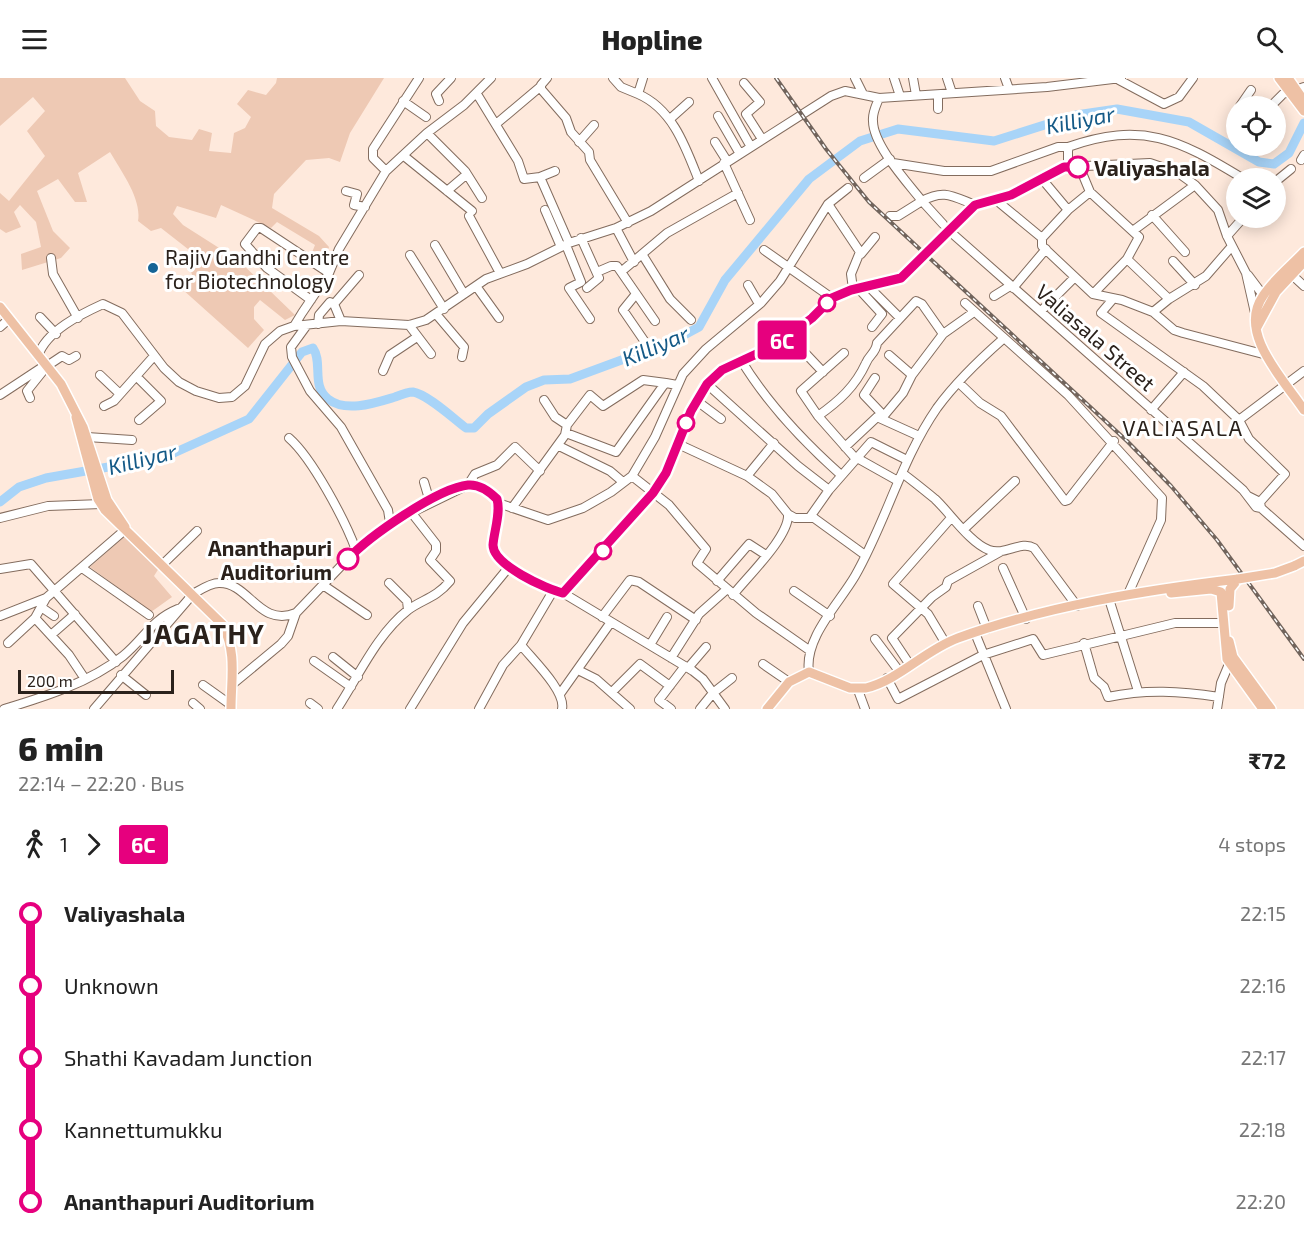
<!DOCTYPE html>
<html lang="en">
<head>
<meta charset="utf-8">
<style>
  body { margin:0; font-family:"Exo 2",sans-serif; background:#f6f6f6; color:#222; height:100vh; display:flex; flex-direction:column; font-size:22px; white-space:nowrap }
  * { box-sizing:border-box; margin:0 }
  p { font-size:20px; color:#767676 }
  .icon { flex:none; width:33px; height:33px; fill:none; stroke:currentColor; stroke-width:2; stroke-linecap:round; stroke-linejoin:round }
  .map { position:relative; height:631px; overflow:hidden }
  .sheet { display:flex; flex-direction:column; background:#fff; flex:1 }
  .sheet>* { flex:none }
  .badge { padding:0 12px; border-radius:4px; font-size:21px; line-height:39px }
  .fabs { position:absolute; left:1226px; top:18px; display:grid; gap:12px }
  .fabs a { display:grid; place-items:center; width:60px; height:60px; border-radius:50%; background:#fff; box-shadow:0 3px 15px #0003; font-size:30px }
  .scale { position:absolute; left:18px; bottom:15px; width:156px; box-sizing:border-box; padding-left:6px; border:3px solid #2a211b; border-top:0; font-size:16px; line-height:21px; white-space:nowrap; color:#2a211b; -webkit-text-stroke:4px #fff; paint-order:stroke }
  .map>.badge { position:absolute; translate:-50% -50%; box-shadow:0 0 0 3px #fff }
  .legs { display:flex; align-items:center; gap:9px; height:66px; padding:0 18px; font-size:20px }
  .legs p { margin-inline-start:auto }
  .headline { display:flex; align-items:center; justify-content:space-between; height:102px; padding:0 18px }
  h1 { font-size:33px; font-weight:800; line-height:45px }
  ul { padding:0 18px; list-style:none }
  li { display:flex; align-items:center; gap:21px; height:72px; font-size:22px }
  li i { display:grid; place-items:center; width:9px; height:100%; margin:0 8px; background:currentColor }
  li i::after { content:''; width:15px; height:15px; margin:-8px; border:4px solid; border-radius:50%; background:#fff }
  li p { margin-inline-start:auto }
  li:first-child i { background:linear-gradient(#0000 50%,currentColor 0) }
  li:last-child i { background:linear-gradient(currentColor 50%,#0000 0) }
  header { display:flex; justify-content:space-between; align-items:center; height:78px; padding:0 18px; background:#fff; font-size:27px; font-weight:800 }
  .map>svg:first-child { display:block }
  .green { fill:#eec9b4 }
  .lines { fill:none; stroke-linecap:round; stroke-linejoin:round }
  .river { stroke:#a8d4f8; stroke-width:9 }
  .minor-casing { stroke:#836c5e; stroke-width:10 }
  .major-casing { stroke:#fff; stroke-width:12 }
  .minor { stroke:#fff; stroke-width:8 }
  .major { stroke:#eec1a5; stroke-width:9 }
  .rail-casing { stroke:#71645c; stroke-width:4 }
  .rail { stroke:#fff; stroke-width:1.5; stroke-dasharray:4.5; stroke-linecap:butt }
  .minor-bridge-casing { stroke:#836c5e; stroke-width:10; stroke-linecap:butt }
  .major-bridge-casing { stroke:#fff; stroke-width:12; stroke-linecap:butt }
  .minor-bridge { stroke:#fff; stroke-width:8 }
  .major-bridge { stroke:#eec1a5; stroke-width:9 }
  .line-1-casing { stroke:#fff; stroke-width:14 }
  .line-1 { stroke:#e6007e; stroke-width:9 }
  .stop-1-dot { fill:#fff; stroke:#e6007e; stroke-width:3 }
  .poi-dot { fill:#156496; stroke:#fff; stroke-width:2 }
  .labels { text-anchor:middle; dominant-baseline:central; stroke-width:6; stroke-linejoin:round; paint-order:stroke }
  .stop-label { font-size:21px; font-weight:bold; fill:#2a211b; stroke:#fff; text-anchor:start }
  .poi-label { font-size:21px; fill:#2a211b; stroke:#fff; text-anchor:start }
  .street-label { font-size:21px; fill:#2a211b; stroke:#fff }
  .water-label { font-size:22px; font-style:italic; fill:#155a87; stroke:#fff }
  .neighbourhood-label { font-size:22px; letter-spacing:1.5px; fill:#2a211b; stroke:#fff }
  .district-label { font-size:27px; font-weight:bold; letter-spacing:1.5px; fill:#2a211b; stroke:#fff }
</style>
</head>
<body>
<header><svg class="icon" aria-label="menu" viewBox="0 0 24 24"><path d="M4 6h16M4 12h16M4 18h16"/></svg>Hopline<svg class="icon" aria-label="search" viewBox="0 0 24 24"><circle cx="10" cy="10" r="6"/><path d="M15 15l6 6"/></svg></header>
<div class="map">
<svg width="1304" height="631" viewBox="0 0 1304 631">
  <rect width="100%" height="100%" fill="#fee9dc"/>
  <path class="green" d="M0 0H125L140 23 155 33 156 48 169 59 192 62 199 51 212 55 209 73 231 75 234 55 245 50 251 39 237 26 248 12 266 17 276 5 277 0H384L350 55 340 84 329 80 306 82 274 116 272 130 319 158 329 169 323 186 311 177 315 167 277 144 271 150 221 127 216 140 177 128 173 136 183 147 238 182 295 237 285 242 260 222 254 229V241L264 252 248 270 182 211 193 199 191 194 202 182 161 150 151 153 138 143C142 121 121 93 110 74L78 95 87 124H75L58 101 37 113 53 153 70 170 61 180 22 192 21 176 41 169 36 144 20 127 14 134 21 149 6 155 0 151V115L9 123 45 78 27 53 45 33 33 19 0 48Z
    M126 457 159 490 154 498 172 519 151 534 90 489Z"/>
  <g class="lines">
    <path class="river" d="M0 424 19 409 46 400 165 379 249 341 302 274 313 270C323 284 311 308 328 321 346 335 375 325 395 319 400 317 408 314 413 314 427 316 454 341 466 350H474L488 336 526 309 544 302 570 301 673 263 699 249 725 202 809 101 860 63 898 51 994 63 1076 37 1117 31 1189 44 1259 84 1274 86 1289 75 1304 45"/>
    <defs>
      <path id="minor" d="M547 0 541 7V11L566 40 571 54 589 74 590 82 628 145
        M613 0 621 9 638 16 643 0
        M712 0 751 69
        M855 0 863 16
        M894 0 900 18
        M913 0 916 17
        M947 0 952 15
        M1005 0 1009 11
        M1119 2 1164 26 1179 19 1193 0
        M744 5 760 24 746 36 762 61
        M477 16 518 83 524 101 540 99
        M638 16C673 31 686 70 699 103
        M938 17V31
        M879 20C876 28 872 35 873 43 873 67 907 104 922 123 944 111 952 118 975 127
        M403 23 426 39
        M439 23 436 16 451 0
        M1240 28 1251 12
        M1271 28 1283 16 1304 9
        M718 38 740 76
        M670 41 689 24
        M496 46 540 9
        M427 55 465 93 482 120
        M579 64 594 47
        M715 64 727 83
        M404 78 472 133
        M1301 82 1304 77
        M724 85 750 142
        M893 85 944 93H991L1058 69H1068
        M1068 89V69C1142 43 1178 61 1242 100
        M1080 90 1090 114 1139 159 1127 181
        M386 93 373 80V71L419 0
        M555 93 540 99 569 165
        M864 100 890 81
        M1275 104 1291 91
        M346 113 357 116 354 127 365 129
        M447 113 467 96
        M996 122 1042 160V168L1093 216 1122 222 1153 234 1169 221 1206 198 1232 168
        M828 126 860 174 851 196 853 211
        M545 132 561 169
        M1068 132 1090 114
        M1152 137 1185 174
        M469 138 500 195
        M890 138H898L922 123 943 146
        M616 150 634 184
        M946 150 1243 412 1256 429 1261 430 1260 424 1248 418
        M1134 152 1195 107
        M1227 158 1243 140
        M581 160 599 200 587 210
        M1042 160 1068 132 1042 101
        M435 167 464 216
        M566 167 581 204 569 210 590 241
        M930 169 975 127 1011 117 1064 89 1150 85 1177 94 1195 107 1218 132 1227 158 1246 195 1255 235
        M764 172 832 220
        M642 176 670 221 691 242
        M861 176 875 159
        M410 177 444 231
        M51 180 53 196 78 240
        M1173 183 1195 207
        M622 193 667 155 738 115
        M597 194 611 188H617L655 243
        M1291 196 1304 208
        M1248 197 1266 221
        M748 207 759 226
        M476 208 499 240
        M868 208 900 240
        M858 210 882 236 872 249
        M1013 210 1046 171
        M636 216 623 232 645 264
        M1093 216 1127 181 1169 221
        M994 218 1010 208
        M1113 221 1101 235 1203 308 1239 342 1249 361 1285 396 1260 424
        M311 222 267 190 245 166 257 150H261L329 195
        M965 225 1068 317 1162 420 1161 442 1128 516
        M1041 233 1075 199
        M1153 234 1174 252 1183 255 1263 276
        M436 236 464 269 462 279
        M40 239 56 256
        M341 243 334 226 359 197
        M318 246 319 237 330 224 334 226
        M307 247 291 269 292 279 310 313 341 349 388 432 390 445
        M409 247 431 276
        M294 248 341 243 409 247 426 242 486 201 527 186 569 165 616 150 651 133 831 18 845 13 879 20 1047 9 1121 0
        M0 249 8 242
        M789 258 823 294
        M844 275 801 313 818 338 856 381
        M889 277 912 297
        M38 278C46 253 81 236 103 226L122 235 164 290 179 304 196 313 219 320 232 319 245 308 265 266 280 253 294 248 302 235 329 195 339 171 386 93 427 55 464 27 491 0
        M741 282C767 325 804 364 841 397
        M383 293 390 277 417 259
        M100 297 120 316
        M136 298 161 323 139 342
        M875 300 864 317 884 338
        M959 305 980 325 1001 338 1065 423 1068 422 1114 363
        M707 306 798 388 829 412
        M0 317 41 290
        M30 320 27 313 47 288 62 278 69 282 76 278
        M697 323 721 341
        M104 328 114 323 154 278
        M1151 332 1184 294
        M818 338C839 323 855 309 866 285 869 277 876 275 877 265L916 223 922 226 943 256 974 234
        M882 340 903 315 912 297 943 256
        M1239 342 1304 293
        M567 347 590 317 603 328 643 302 666 305
        M566 355 616 374 663 308 666 305 677 307
        M87 359 132 362
        M289 360C312 380 345 442 356 472
        M678 366 747 398 772 416 788 436 795 440H814L865 477
        M559 368 610 393 623 404
        M845 369 877 339 919 358
        M857 380 898 403
        M902 395C913 403 924 412 935 421 950 435 970 465 989 472 1005 478 1021 462 1034 470L1077 528
        M632 398 669 427 706 471 697 485 756 535 809 572
        M747 398 774 365
        M424 404 430 424
        M468 407 475 396 497 387 515 369 540 393
        M498 425 548 442 583 430 611 414 632 398 655 359 683 296 706 271 761 225 780 203 828 126 848 110
        M512 430 565 357 567 347 555 339 544 322
        M1261 430 1304 468
        M810 439 829 412 871 364 907 382
        M0 440 48 428 101 426
        M964 451 1015 403
        M162 487 197 453
        M82 490 149 537
        M1003 490 1026 541
        M0 491 31 486 116 584
        M717 503 749 466 766 477
        M389 505 407 523 408 532
        M323 507 367 537
        M794 513 830 538
        M563 515 653 415 666 395 691 333 707 306 722 292 778 266 812 240 832 220 851 212 901 200 920 180
        M733 517C747 499 790 458 788 436
        M1109 521 1138 613
        M978 528 987 551
        M41 529 54 538
        M0 538 46 520 126 451
        M602 539 630 502 639 504 696 542
        M35 540 69 577 85 601
        M975 555 1006 631
        M51 557 75 536
        M875 561 899 593
        M8 565 35 540 46 520
        M1084 565 1094 600 1104 609 1108 619C1146 611 1180 613 1219 619
        M946 566 928 536 893 506 951 440
        M521 567C532 581 566 613 562 631
        M650 567 667 539
        M333 579 358 599
        M671 580 699 536 726 512
        M314 583 351 609
        M763 586 789 604
        M910 587 892 560 932 519 946 509 948 503 1000 474
        M688 590 706 569
        M578 592 596 601 630 631
        M809 594C804 560 838 527 855 498 886 444 901 382 937 330 956 304 979 282 1003 261
        M121 597 146 617
        M887 600 898 621 983 577 1033 561 1043 577 1175 545H1224
        M234 605 281 566 288 558 296 535
        M203 607 231 627
        M858 612 865 631
        M612 614 640 586 670 608
        M560 616 611 544
        M193 625 200 631
        M310 625 318 631
        M4 631C44 619 89 605 123 578 144 561 151 542 178 531
        M94 631 193 516C200 512 210 505 219 505 249 504 259 550 296 535L364 464 390 445 468 407 484 410 497 421C501 435 494 453 493 467 493 487 546 511 563 515L693 593 703 601 725 631
        M337 631C358 599 377 556 408 532 423 521 436 520 450 503L430 482 436 473V466L411 434
        M410 631 463 545 509 489
        M479 631 503 587 521 567 553 513
        M671 631 659 622 685 588
        M700 631 713 615 732 600
        M1217 631 1221 605 1229 586"/>
      <path id="major" d="M1279 0 1304 33
        M1288 0 1304 23
        M1304 174C1291 188 1273 202 1263 218 1237 255 1284 302 1304 332
        M0 229 61 306 83 349 107 422 125 449
        M1257 249 1276 214 1304 184
        M76 339 98 421 105 432 223 547C237 576 231 600 231 631
        M1294 488 1304 483
        M1171 515 1211 511 1221 514 1227 581 1263 631
        M1229 528 1230 511 1238 501
        M1229 563 1233 579 1271 631
        M767 631 789 604 809 594 850 610H866C899 602 925 572 958 560 1046 528 1146 512 1238 501"/>
    </defs>
    <use href="#minor" class="minor-casing"/>
    <use href="#major" class="major-casing"/>
    <use href="#minor" class="minor"/>
    <use href="#major" class="major"/>
    <defs>
      <path id="rail" d="M776 0 826 71 869 124 1128 364 1171 408 1217 462 1304 581"/>
    </defs>
    <use href="#rail" class="rail-casing"/>
    <use href="#rail" class="rail"/>
    <defs>
      <path id="minor-bridge" d="M920 180 930 169"/>
      <path id="major-bridge" d="M1238 501 1275 495 1294 488"/>
    </defs>
    <use href="#minor-bridge" class="minor-bridge-casing"/>
    <use href="#major-bridge" class="major-bridge-casing"/>
    <use href="#minor-bridge" class="minor-bridge"/>
    <use href="#major-bridge" class="major-bridge"/>
  </g>
  <g class="lines">
    <defs>
      <path id="line-1" d="M348 481C368 459 438 410 468 407 479 406 489 413 497 421 501 435 494 453 493 467 493 487 546 511 563 515L653 415 666 395 691 333 707 306 722 292 778 266 812 240 832 220 851 212 901 200 975 127 1011 117 1064 89H1078"/>
    </defs>
    <use href="#line-1" class="line-1-casing"/>
    <use href="#line-1" class="line-1"/>
  </g>
  <g class="stop-1-dot">
    <circle cx="1078" cy="89" r="10"/>
    <circle cx="827" cy="225" r="8"/>
    <circle cx="686" cy="345" r="8"/>
    <circle cx="603" cy="473" r="8"/>
    <circle cx="348" cy="481" r="10"/>
  </g>
  <circle class="poi-dot" cx="153" cy="190" r="6"/>
  <g class="labels">
    <g class="stop-label">
      <text x="1094" y="89">Valiyashala</text>
      <text x="332" y="469" text-anchor="end">Ananthapuri<tspan x="332" dy="24">Auditorium</tspan></text>
    </g>
    <g class="poi-label">
      <text x="165" y="178">Rajiv Gandhi Centre<tspan x="165" dy="24">for Biotechnology</tspan></text>
    </g>
    <g class="street-label">
      <text transform="translate(1096 259) rotate(41)">Valiasala Street</text>
    </g>
    <g class="water-label">
      <text transform="translate(1080 41) rotate(-11)">Killiyar</text>
      <text transform="translate(655 267) rotate(-23)">Killiyar</text>
      <text transform="translate(142 380) rotate(-14)">Killiyar</text>
    </g>
    <g class="neighbourhood-label">
      <text x="1183" y="349">VALIASALA</text>
    </g>
    <g class="district-label">
      <text x="204" y="555">JAGATHY</text>
    </g>
  </g>
</svg>
<div class="fabs">
<a><svg class="icon" aria-label="locate" viewBox="0 0 24 24"><circle cx="12" cy="12" r="6"/><path d="M12 2v4M12 18v4M2 12h4M18 12h4"/></svg></a>
<a><svg class="icon" aria-label="layers" viewBox="0 0 24 24"><path d="M12 4l9 5-9 5-9-5zM3 14l9 5 9-5"/></svg></a>
</div>
<div class="scale">200 m</div>
<b class="badge" style="left:782px;top:262px;background:#e6007e;color:#fff">6C</b>
</div>
<section class="sheet">
<div class="headline"><div><h1>6 min</h1><p>22:14 – 22:20 · Bus</p></div><b>₹72</b></div>
<div class="legs"><svg class="icon" aria-label="walk" viewBox="0 0 24 24"><circle cx="13" cy="4" r="2"/><path d="M13 8l-2 6 4 7M11 14l-3 7M7 12l3-4h3l4 4"/></svg>1<svg class="icon" aria-label="forward" viewBox="0 0 24 24"><path d="M9 5l7 7-7 7"/></svg><b class="badge" style="background:#e6007e;color:#fff">6C</b><p>4 stops</p></div>
<ul>
<li><i style="color:#e6007e"></i><b>Valiyashala</b><p>22:15</p></li>
<li><i style="color:#e6007e"></i><span>Unknown</span><p>22:16</p></li>
<li><i style="color:#e6007e"></i><span>Shathi Kavadam Junction</span><p>22:17</p></li>
<li><i style="color:#e6007e"></i><span>Kannettumukku</span><p>22:18</p></li>
<li><i style="color:#e6007e"></i><b>Ananthapuri Auditorium</b><p>22:20</p></li>
</ul>
</section>
</body>
</html>
